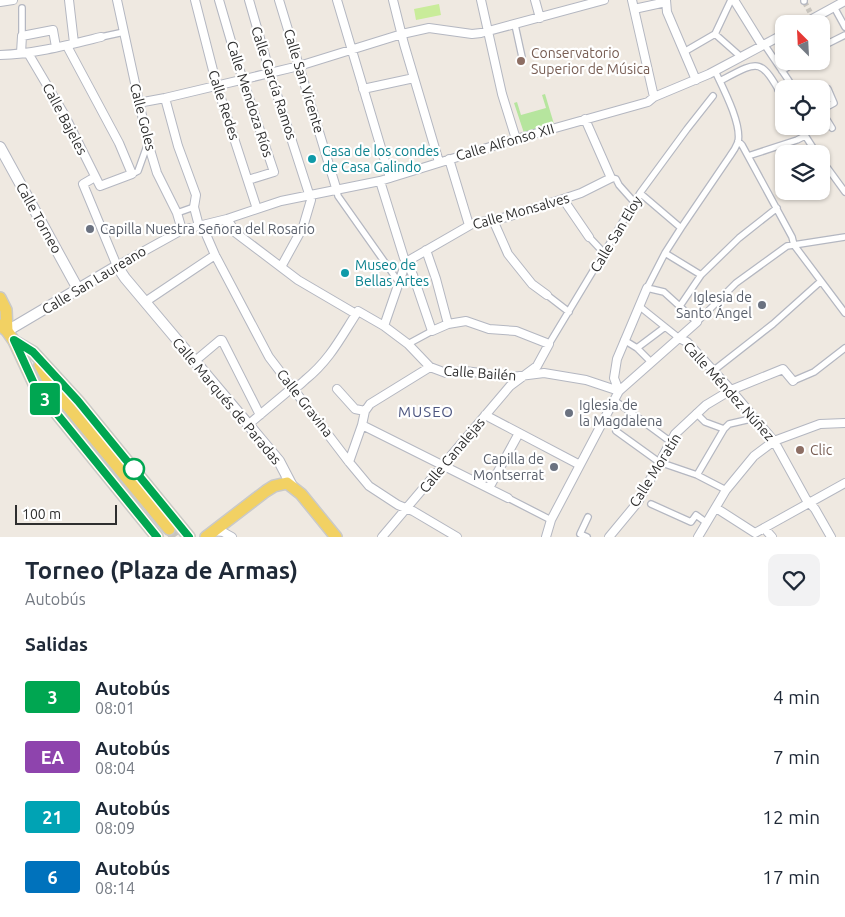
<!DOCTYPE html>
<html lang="es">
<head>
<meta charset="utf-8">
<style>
  body { margin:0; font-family:Ubuntu,sans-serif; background:#f2f2f3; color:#1f2937; height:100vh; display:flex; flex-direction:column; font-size:19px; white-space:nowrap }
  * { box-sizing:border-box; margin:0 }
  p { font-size:16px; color:#747a83 }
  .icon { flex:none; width:28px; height:28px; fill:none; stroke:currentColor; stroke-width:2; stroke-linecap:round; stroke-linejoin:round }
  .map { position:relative; height:537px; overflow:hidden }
  .panel { display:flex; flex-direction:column; background:#fff; flex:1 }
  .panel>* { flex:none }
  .badge { padding:0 10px; border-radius:4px; font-size:18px; line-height:32px }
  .needle { width:32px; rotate:336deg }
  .controls { position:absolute; left:775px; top:15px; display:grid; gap:10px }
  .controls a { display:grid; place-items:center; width:55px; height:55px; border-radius:10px; background:#fff; box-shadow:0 1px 4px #0004; font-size:25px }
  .scale { position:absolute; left:15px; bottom:12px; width:102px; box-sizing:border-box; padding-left:5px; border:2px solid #2e2e2e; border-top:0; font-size:14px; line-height:18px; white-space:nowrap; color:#2e2e2e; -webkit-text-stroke:4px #fff; paint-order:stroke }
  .map>.badge { position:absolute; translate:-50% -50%; box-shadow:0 0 0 2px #fff }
  h2 { padding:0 25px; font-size:19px; line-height:45px }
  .round { display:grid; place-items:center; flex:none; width:52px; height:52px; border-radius:10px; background:#f2f2f3 }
  .headline { display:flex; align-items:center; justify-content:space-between; height:85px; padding:0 25px }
  h1 { font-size:24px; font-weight:600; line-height:38px }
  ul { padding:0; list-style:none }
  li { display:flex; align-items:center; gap:15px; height:60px; padding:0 25px }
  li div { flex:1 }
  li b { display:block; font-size:19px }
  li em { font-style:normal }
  li .badge { min-width:55px; font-weight:700; text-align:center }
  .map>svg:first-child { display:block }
  .green { fill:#b6e59e }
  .pitch { fill:#c9ec9a }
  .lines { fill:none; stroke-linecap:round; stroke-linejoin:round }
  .pedestrian-tunnel { stroke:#c8c4bd; stroke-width:5.5; stroke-dasharray:5.5 3; stroke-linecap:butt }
  .primary-tunnel { stroke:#c8c4bd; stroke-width:11; stroke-dasharray:11 5.5; stroke-linecap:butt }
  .pedestrian-casing { stroke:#b4b7c1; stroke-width:8 }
  .minor-casing { stroke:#b4b7c1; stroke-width:10 }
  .secondary-casing { stroke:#b4b7c1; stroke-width:12 }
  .primary-casing { stroke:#c9c9c9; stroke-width:14 }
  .pedestrian { stroke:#fff; stroke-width:5.5 }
  .minor { stroke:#fff; stroke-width:8 }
  .secondary { stroke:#fff; stroke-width:10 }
  .primary { stroke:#f2d163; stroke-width:11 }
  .line-casing { stroke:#fff; stroke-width:11 }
  .line { stroke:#00a651; stroke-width:8 }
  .education-dot { fill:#8d6e63; stroke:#fff; stroke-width:2 }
  .culture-dot { fill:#0f9aa8; stroke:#fff; stroke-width:2 }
  .worship-dot { fill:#6b7280; stroke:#fff; stroke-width:2 }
  .stop-dot { fill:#fff; stroke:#00a651; stroke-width:2.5 }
  .labels { text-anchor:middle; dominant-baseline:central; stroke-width:4.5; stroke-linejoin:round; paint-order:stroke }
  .education-label { font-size:14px; fill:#785e54; stroke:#fff; text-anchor:start }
  .street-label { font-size:14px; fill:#2e2e2e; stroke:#fff }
  .culture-label { font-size:14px; fill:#0d838f; stroke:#fff; text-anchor:start }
  .worship-label { font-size:14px; fill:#5b616d; stroke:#fff; text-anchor:start }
  .neighbourhood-label { font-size:15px; letter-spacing:1px; fill:#4d5680; stroke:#fff }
</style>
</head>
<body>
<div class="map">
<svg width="845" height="537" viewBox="0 0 845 537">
  <rect width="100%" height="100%" fill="#efe9e1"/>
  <path class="green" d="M545 94 554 124 524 133 514 103 517 102 521 115 546 108 542 95Z"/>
  <path class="pitch" d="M439 4 441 15 416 20 414 9Z"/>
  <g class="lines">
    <path class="pedestrian-tunnel" d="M804 1 810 12"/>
    <path class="primary-tunnel" d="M169 529 175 537"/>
    <defs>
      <path id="pedestrian" d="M804 0V1
        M834 7 845 27
        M22 8V36
        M515 25 522 57
        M715 34 741 57
        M101 37 124 32
        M764 44 789 81 778 90
        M821 47 845 35
        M684 52 715 34 731 0
        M715 71C723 88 742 124 738 142 736 147 733 152 730 156L681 228 665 253 647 288 664 292 697 322 736 283 787 246 845 237
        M782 71 797 61
        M720 81C761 59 760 58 784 99
        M821 110 834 103 828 89
        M821 110 832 128
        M799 126 817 154
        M738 141 742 145 792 237 794 245 845 313
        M748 156 797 140 805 136
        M821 159 845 192
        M132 174 138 171 148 143
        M611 178 616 179 619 185 635 203
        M337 191 338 196 398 281
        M640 193 681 228
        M177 213 194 207
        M589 237 604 253
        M665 253 701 275
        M547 295 569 312
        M639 306 679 338
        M680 306 701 275 739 238 777 208
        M624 340 637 348 651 362
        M408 344 432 331
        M549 344 640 193 687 129 713 96
        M637 348 665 327
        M713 371 773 324 821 281
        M793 381 814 372 845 348
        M614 400 671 442
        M696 413 705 422 724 429
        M616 431 659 462 697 475 726 490
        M697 475 724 429 729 424 755 418
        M508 498 551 520
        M651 504 691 522 696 515 707 523
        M587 537 580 534 588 517"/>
      <path id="minor" d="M69 0 74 43
        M117 0 148 143 157 173 177 213 182 230
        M195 0 217 86 257 209
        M219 0 238 65 274 172 248 180
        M249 0 270 73 311 200 303 227 281 267
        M279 0 337 191
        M337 0 390 178
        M393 0 404 44 439 162
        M481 0 502 94 516 139
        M535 0 540 18
        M632 0 654 97
        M666 0 667 12 696 80
        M734 0 762 45
        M0 2 13 0
        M634 9 666 2
        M803 24 845 1
        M21 53 22 36 53 30 56 47
        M28 53 64 114 100 186 132 174 119 143 67 46
        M0 55C34 54 68 45 101 37
        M363 89 414 78
        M165 98 178 146 196 195 194 207 199 226
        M138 103 165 98 299 66 402 34 429 28 472 34 481 33 604 0
        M449 159 469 225
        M95 177 83 184 117 266 182 230 227 219 281 201 380 181 516 139 648 102 654 97 709 74 784 34
        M380 181 404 258 413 275 432 331 448 324 466 321 489 329 516 331 549 344 537 366 510 386 382 537
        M563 199 589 237
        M227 219 236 233 298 280 356 314
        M493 220 508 254 532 284 547 295
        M202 225 215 255 269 357 349 462 369 486 398 505 413 511 457 537
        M426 250 436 279 448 324
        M406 262 472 224 507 217 563 199 581 193 611 178 585 119
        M145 302 215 255
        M384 326 406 262
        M679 338 687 342 731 390 774 441 806 499 815 509 831 537
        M195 361 220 340H222L260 415
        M337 389 355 409 365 411
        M619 391 614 378 617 359 647 288
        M485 415 580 465
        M249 424 292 388C298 387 301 384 305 380 330 360 341 337 358 311L384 326 408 344 430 367 446 373 465 371 512 377 544 373 586 380 619 391
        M362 425 508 498
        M349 462 362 425 365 411 370 404 430 367
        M489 488 519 433
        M716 508 755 533 845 483
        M764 528 772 537
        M214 531 223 532 232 537
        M546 537 551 520 619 391 697 322
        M609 537 638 502 675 434 706 405 731 390 783 369 793 381
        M698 537 726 490 754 456 774 441 820 424 845 423"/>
      <path id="secondary" d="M0 147 78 289
        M7 331 117 266 125 278 279 461 292 486"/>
      <path id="primary" d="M0 298 6 310 7 331
        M0 325 7 331 14 341 36 388 157 537
        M14 341 33 352 78 401 189 537
        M40 365 51 386 169 529
        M206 537 266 491 274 486 287 483 301 494 336 537"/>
    </defs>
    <use href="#pedestrian" class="pedestrian-casing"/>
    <use href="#minor" class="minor-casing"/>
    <use href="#secondary" class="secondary-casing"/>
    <use href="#primary" class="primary-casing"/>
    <use href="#pedestrian" class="pedestrian"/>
    <use href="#minor" class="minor"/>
    <use href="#secondary" class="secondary"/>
    <use href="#primary" class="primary"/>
  </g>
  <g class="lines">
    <defs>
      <path id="line" d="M157 537 36 388 14 340 33 352 78 401 189 537"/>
    </defs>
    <use href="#line" class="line-casing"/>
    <use href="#line" class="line"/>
  </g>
  <g class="education-dot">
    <circle cx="521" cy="61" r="5"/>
    <circle cx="800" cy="450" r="5"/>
  </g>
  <g class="culture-dot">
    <circle cx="312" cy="159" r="5"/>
    <circle cx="345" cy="273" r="5"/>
  </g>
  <g class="worship-dot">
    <circle cx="90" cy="229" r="5"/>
    <circle cx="762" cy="305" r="5"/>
    <circle cx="569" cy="413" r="5"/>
    <circle cx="554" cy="467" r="5"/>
  </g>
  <circle class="stop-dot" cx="134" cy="469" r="10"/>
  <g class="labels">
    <g class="education-label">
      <text x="531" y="53">Conservatorio<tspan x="531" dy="16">Superior de Música</tspan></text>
      <text x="810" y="450">Clic</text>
    </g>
    <g class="street-label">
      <text transform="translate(304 81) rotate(73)">Calle San Vicente</text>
      <text transform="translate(274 83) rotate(72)">Calle García Ramos</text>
      <text transform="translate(250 99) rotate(72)">Calle Mendoza Ríos</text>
      <text transform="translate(224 105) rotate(72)">Calle Redes</text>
      <text transform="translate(143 117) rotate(76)">Calle Goles</text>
      <text transform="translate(65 119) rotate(62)">Calle Bajeles</text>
      <text transform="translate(505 142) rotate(-16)">Calle Alfonso XII</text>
      <text transform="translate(521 211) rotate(-16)">Calle Monsalves</text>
      <text transform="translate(39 218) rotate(61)">Calle Torneo</text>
      <text transform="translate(616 234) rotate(-59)">Calle San Eloy</text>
      <text transform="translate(94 280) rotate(-31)">Calle San Laureano</text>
      <text transform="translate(480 373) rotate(4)">Calle Bailén</text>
      <text transform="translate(729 391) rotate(48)">Calle Méndez Núñez</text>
      <text transform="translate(227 401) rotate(50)">Calle Marqués de Paradas</text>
      <text transform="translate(305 403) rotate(52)">Calle Gravina</text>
      <text transform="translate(452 455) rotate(-50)">Calle Canalejas</text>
      <text transform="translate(655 470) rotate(-58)">Calle Moratín</text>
    </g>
    <g class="culture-label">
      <text x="322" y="151">Casa de los condes<tspan x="322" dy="16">de Casa Galindo</tspan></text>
      <text x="355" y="265">Museo de<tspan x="355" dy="16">Bellas Artes</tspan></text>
    </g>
    <g class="worship-label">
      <text x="100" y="229">Capilla Nuestra Señora del Rosario</text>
      <text x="752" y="297" text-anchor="end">Iglesia de<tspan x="752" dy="16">Santo Ángel</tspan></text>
      <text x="579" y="405">Iglesia de<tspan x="579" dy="16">la Magdalena</tspan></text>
      <text x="544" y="459" text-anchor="end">Capilla de<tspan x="544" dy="16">Montserrat</tspan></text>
    </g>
    <g class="neighbourhood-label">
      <text x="426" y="411">MUSEO</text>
    </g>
  </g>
</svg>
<div class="controls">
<a><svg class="needle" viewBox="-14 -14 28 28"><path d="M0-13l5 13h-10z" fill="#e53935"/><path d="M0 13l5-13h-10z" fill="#747a83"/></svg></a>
<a><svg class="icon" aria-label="locate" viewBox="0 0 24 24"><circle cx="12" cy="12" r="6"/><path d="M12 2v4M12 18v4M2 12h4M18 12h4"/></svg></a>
<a><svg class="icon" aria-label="layers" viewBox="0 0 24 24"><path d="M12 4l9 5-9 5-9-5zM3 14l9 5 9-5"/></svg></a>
</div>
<div class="scale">100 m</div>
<b class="badge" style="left:45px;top:399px;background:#00a651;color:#fff">3</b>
</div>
<section class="panel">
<div class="headline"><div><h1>Torneo (Plaza de Armas)</h1><p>Autobús</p></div><a class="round"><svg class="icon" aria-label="heart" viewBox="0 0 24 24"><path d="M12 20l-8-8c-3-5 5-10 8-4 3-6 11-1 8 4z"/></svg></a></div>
<h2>Salidas</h2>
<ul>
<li><span class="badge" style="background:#00a651;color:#fff">3</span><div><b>Autobús</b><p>08:01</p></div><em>4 min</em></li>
<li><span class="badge" style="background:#8e44ad;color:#fff">EA</span><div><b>Autobús</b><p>08:04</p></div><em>7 min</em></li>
<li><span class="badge" style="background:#00a3b4;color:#fff">21</span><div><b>Autobús</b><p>08:09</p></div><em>12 min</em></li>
<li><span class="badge" style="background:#0072bc;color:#fff">6</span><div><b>Autobús</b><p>08:14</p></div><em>17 min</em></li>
</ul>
</section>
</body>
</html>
